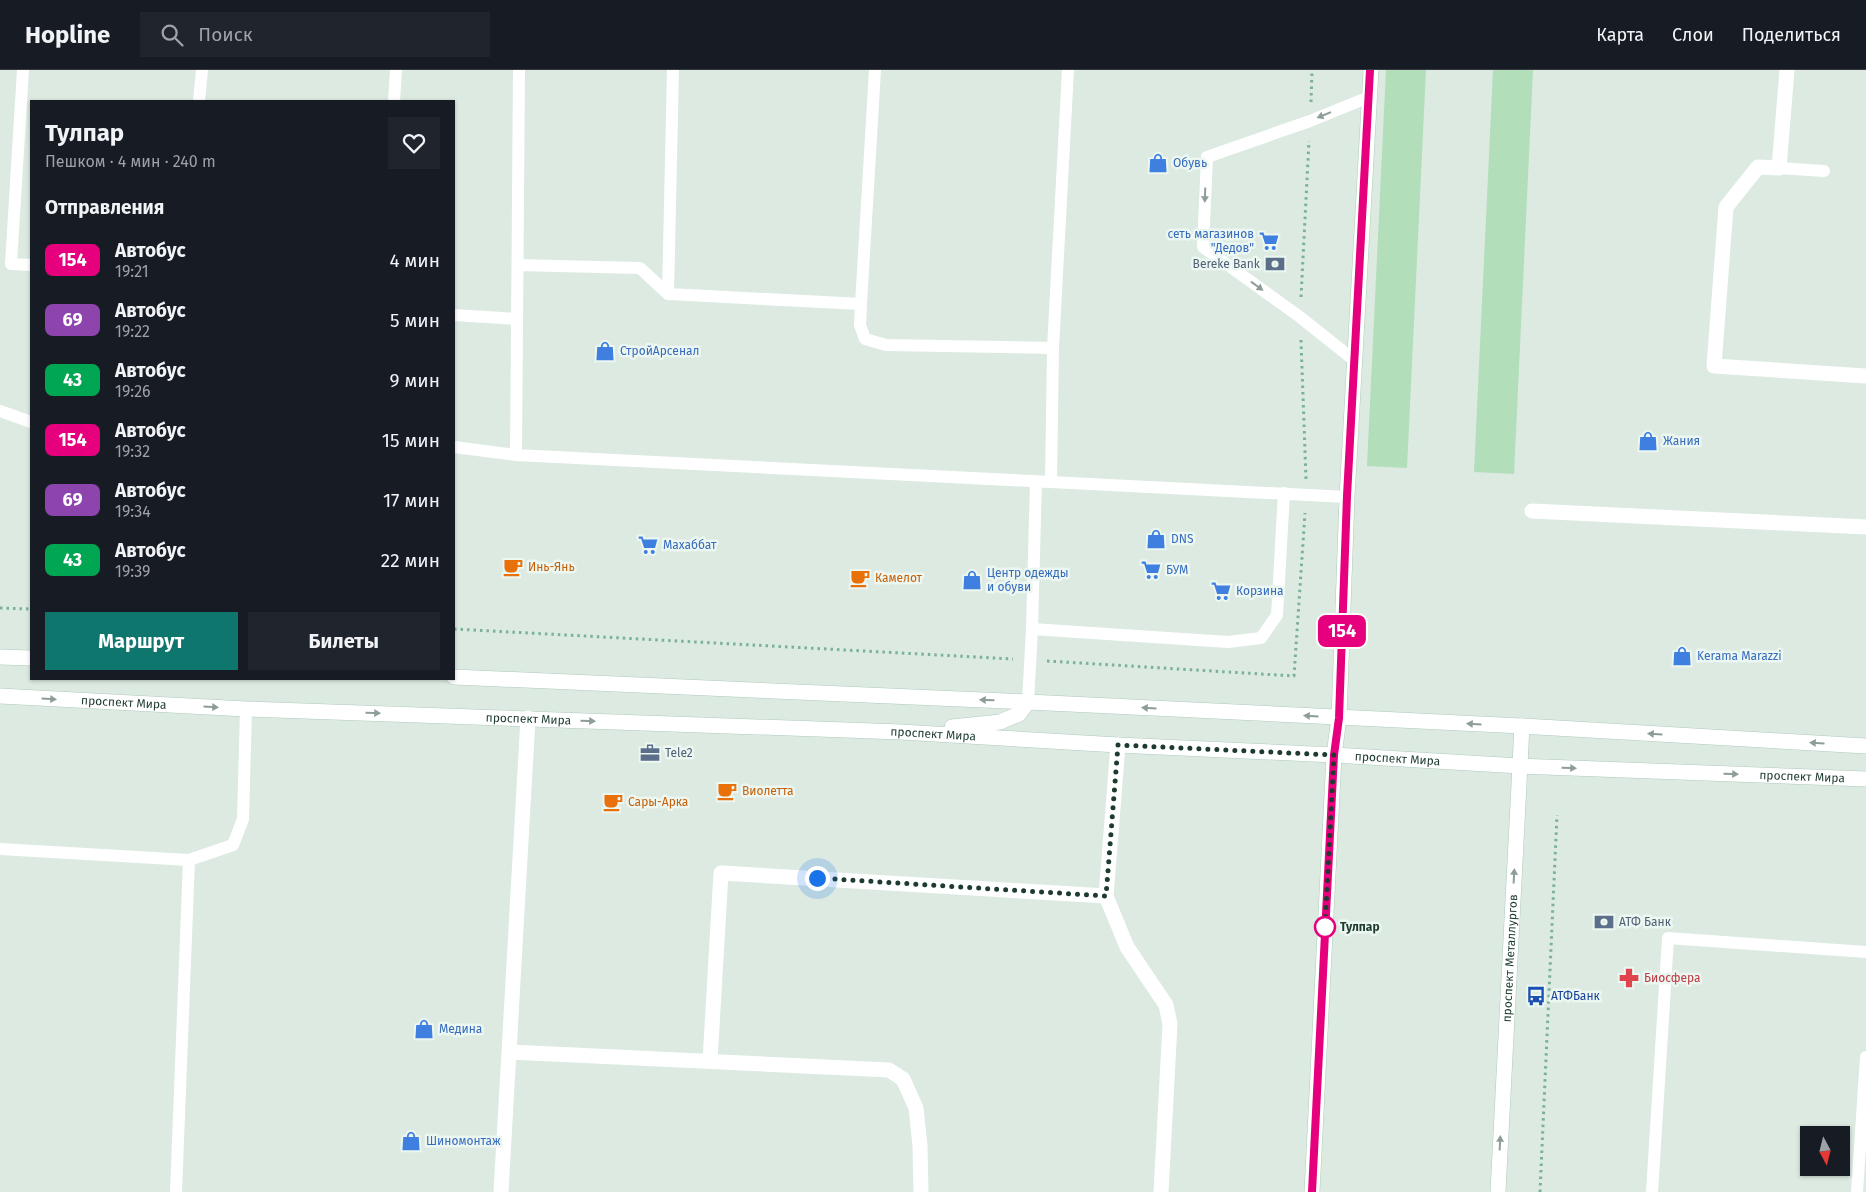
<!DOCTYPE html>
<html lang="ru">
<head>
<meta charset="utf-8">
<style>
  body { margin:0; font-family:"Fira Sans",sans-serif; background:#20242c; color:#f1f3f6; height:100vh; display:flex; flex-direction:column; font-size:19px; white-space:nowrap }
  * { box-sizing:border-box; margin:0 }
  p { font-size:16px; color:#9ea1a6 }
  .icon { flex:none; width:28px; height:28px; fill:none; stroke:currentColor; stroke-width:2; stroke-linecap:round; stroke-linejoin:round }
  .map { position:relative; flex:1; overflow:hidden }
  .drawer { position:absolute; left:30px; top:30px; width:425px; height:580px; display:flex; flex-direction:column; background:#171b24; border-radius:0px; box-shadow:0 1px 4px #0004 }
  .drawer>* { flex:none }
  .badge { padding:0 10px; border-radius:8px; font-size:18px; line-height:32px }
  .needle { width:32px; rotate:173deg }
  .fabs { position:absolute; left:1800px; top:1056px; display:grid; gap:10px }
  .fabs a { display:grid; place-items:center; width:50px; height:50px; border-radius:0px; background:#171b24; box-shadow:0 1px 4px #0004; font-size:25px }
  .you { position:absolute; width:25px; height:25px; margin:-12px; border:4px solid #fff; border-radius:50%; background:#1a73e8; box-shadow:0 0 0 8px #1a73e833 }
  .map>.badge { position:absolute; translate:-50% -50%; box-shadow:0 0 0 2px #fff }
  h2 { padding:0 15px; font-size:19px; line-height:45px }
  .round { display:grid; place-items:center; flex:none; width:52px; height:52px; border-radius:0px; background:#20242c }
  .summary { display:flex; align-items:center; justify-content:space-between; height:85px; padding:0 15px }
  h1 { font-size:24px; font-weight:700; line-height:38px }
  .primary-button { display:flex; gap:10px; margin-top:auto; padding:10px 15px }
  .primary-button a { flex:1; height:58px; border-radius:0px; background:#0f766e; color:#fff; font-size:20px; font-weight:700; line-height:58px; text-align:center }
  .primary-button a+a { background:#20242c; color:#f1f3f6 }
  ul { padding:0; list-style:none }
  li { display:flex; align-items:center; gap:15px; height:60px; padding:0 15px }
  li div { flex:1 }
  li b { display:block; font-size:19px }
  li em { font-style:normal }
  li .badge { min-width:55px; font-weight:700; text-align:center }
  header { display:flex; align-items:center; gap:30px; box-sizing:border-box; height:70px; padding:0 25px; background:#171b24; border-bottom:1px solid #363941 }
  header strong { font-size:24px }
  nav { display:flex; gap:28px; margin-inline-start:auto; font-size:18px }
  .search { width:350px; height:45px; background:#20242c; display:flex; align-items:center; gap:12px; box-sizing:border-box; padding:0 18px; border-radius:0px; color:#9ea1a6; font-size:19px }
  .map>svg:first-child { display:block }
  .green { fill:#b2deb9 }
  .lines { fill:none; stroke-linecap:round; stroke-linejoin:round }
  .secondary-casing { stroke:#afcbbd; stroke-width:16 }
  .path { stroke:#7ab199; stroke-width:3; stroke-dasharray:2.5 4; stroke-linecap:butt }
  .lane { stroke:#fff; stroke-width:12 }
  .street { stroke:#fff; stroke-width:15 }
  .secondary { stroke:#fff; stroke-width:15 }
  .oneway { fill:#8e9d97 }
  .line-casing { stroke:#fff; stroke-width:11 }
  .line { stroke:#e6007e; stroke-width:8 }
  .walk { stroke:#1d3b2f; stroke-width:5; stroke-dasharray:0 9 }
  .stop-dot { fill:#fff; stroke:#e6007e; stroke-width:2.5 }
  .labels { text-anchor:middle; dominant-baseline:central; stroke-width:5; stroke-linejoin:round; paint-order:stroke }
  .shop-label { font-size:12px; fill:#366cbe; stroke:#edf7f1; text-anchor:start }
  .service-label { font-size:12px; fill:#4e5e75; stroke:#edf7f1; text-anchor:start }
  .food-label { font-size:12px; fill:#c56008; stroke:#edf7f1; text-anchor:start }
  .street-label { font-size:12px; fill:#1d3b2f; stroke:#edf7f1 }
  .stop-label { font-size:12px; font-weight:bold; fill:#1d3b2f; stroke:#edf7f1; text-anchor:start }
  .health-label { font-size:12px; fill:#be3a42; stroke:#edf7f1; text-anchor:start }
  .transit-label { font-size:12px; fill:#164399; stroke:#edf7f1; text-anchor:start }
</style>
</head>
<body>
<header>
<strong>Hopline</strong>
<div class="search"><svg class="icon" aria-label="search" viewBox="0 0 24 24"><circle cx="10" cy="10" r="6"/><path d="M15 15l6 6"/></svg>Поиск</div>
<nav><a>Карта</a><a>Слои</a><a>Поделиться</a></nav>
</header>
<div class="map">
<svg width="1866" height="1122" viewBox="0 0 1866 1122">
  <rect width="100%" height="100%" fill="#dceae2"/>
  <path class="green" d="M1386 0H1426L1407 398 1367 396Z
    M1493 0H1533L1514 404 1474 402Z"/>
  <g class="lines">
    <defs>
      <g id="secondary">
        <path d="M0 587 31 588"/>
        <path d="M454 607 1028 632 1522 656 1866 676"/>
        <path id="s1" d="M0 626 246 639 901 662 1118 675 1334 685 1520 696 1866 709"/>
        <path d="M952 657 1000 652 1019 644 1028 632"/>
        <path d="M1312 1122 1334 685 1339 648 1347 427 1371 0"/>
        <path id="s2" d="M1498 1122 1522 656"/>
      </g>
    </defs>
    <use href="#secondary" class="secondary-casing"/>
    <path class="path" d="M1311 32 1312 0
      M1301 227 1309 71
      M1301 270 1306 409
      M0 538 31 539
      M454 559 1013 589
      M1047 591 1294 606 1305 443
      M1540 1122 1557 745"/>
    <path class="lane" d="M23 0 11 194 31 195
      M199 31 202 0
      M394 31 396 0
      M1779 98 1824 101
      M518 195 640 198 668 224 861 234 875 0
      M668 224 673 0
      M861 234 860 255 865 269 886 275 1053 278
      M454 245 517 249
      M1354 290 1300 247 1203 177 1207 87 1310 51 1369 27
      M0 341 31 352
      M454 377 516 385 1347 427
      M516 385 519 0
      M1051 412 1053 278 1068 0
      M1032 559 1228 572 1261 568 1277 545 1284 423
      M1028 632 1032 559 1036 411
      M0 779 189 790 233 775 243 749 246 639
      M176 1122 189 790
      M1652 1122 1668 868 1866 882
      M1857 1122 1866 987"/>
    <path class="street" d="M1787 0 1779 98 1758 97 1726 137 1714 296 1866 306
      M1532 441 1866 457
      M1106 826 1127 877 1166 935 1170 954 1161 1122
      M510 982 889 1000 903 1009 916 1038 920 1076 921 1122
      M710 991 721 803 1106 826 1118 675
      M501 1122 528 648"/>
    <use href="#secondary" class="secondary"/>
  </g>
  <defs><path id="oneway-solid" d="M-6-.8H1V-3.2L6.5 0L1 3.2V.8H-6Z" transform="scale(1.25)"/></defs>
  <g class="oneway">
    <use href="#oneway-solid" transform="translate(1324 45) rotate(158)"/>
    <use href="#oneway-solid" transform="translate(1205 125) rotate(92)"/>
    <use href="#oneway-solid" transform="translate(1257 216) rotate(36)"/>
    <use href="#oneway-solid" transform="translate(49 629) rotate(3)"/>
    <use href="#oneway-solid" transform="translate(987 630) rotate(-178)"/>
    <use href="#oneway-solid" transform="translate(211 637) rotate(3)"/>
    <use href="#oneway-solid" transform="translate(1149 638) rotate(-177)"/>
    <use href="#oneway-solid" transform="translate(373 643) rotate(2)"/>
    <use href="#oneway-solid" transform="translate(1311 646) rotate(-177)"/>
    <use href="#oneway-solid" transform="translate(588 651) rotate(2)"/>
    <use href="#oneway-solid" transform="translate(1474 654) rotate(-177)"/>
    <use href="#oneway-solid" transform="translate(1655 664) rotate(-177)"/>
    <use href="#oneway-solid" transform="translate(1817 673) rotate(-177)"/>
    <use href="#oneway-solid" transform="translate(1569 698) rotate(2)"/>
    <use href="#oneway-solid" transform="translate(1731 704) rotate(2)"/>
    <use href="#oneway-solid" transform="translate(1514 806) rotate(-87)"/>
    <use href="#oneway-solid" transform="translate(1500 1073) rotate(-87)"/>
  </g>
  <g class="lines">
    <defs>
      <path id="line" d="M1312 1122 1334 685 1339 648 1347 426 1370 0"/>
    </defs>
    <use href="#line" class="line-casing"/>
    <use href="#line" class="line"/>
    <path class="walk" d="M817 808 1106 826 1118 675 1334 685 1325 857"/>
  </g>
  <defs>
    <symbol id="shop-bare" viewBox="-9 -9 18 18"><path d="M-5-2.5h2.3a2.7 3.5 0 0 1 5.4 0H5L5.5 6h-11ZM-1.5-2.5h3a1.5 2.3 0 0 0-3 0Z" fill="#3f7fe0" stroke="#edf7f1" stroke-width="2.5" paint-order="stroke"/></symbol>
    <symbol id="supermarket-bare" viewBox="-9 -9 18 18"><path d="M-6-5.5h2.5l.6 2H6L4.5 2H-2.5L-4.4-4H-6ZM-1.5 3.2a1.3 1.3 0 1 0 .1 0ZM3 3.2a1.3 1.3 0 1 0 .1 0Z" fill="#3f7fe0" stroke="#edf7f1" stroke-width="2.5" paint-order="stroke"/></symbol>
    <symbol id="bank-bare" viewBox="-9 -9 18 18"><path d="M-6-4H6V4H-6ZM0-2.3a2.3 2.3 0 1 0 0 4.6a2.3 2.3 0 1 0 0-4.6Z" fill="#5c6f8a" stroke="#edf7f1" stroke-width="2.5" paint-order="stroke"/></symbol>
    <symbol id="cafe-bare" viewBox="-9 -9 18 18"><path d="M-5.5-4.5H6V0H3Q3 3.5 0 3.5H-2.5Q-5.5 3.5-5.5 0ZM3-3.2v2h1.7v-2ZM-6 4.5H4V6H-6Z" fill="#e8710a" stroke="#edf7f1" stroke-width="2.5" paint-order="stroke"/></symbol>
    <symbol id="office-bare" viewBox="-9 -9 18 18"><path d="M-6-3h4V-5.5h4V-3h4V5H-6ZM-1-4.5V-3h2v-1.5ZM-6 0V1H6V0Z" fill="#5c6f8a" stroke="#edf7f1" stroke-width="2.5" paint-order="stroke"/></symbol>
    <symbol id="pharmacy-bare" viewBox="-9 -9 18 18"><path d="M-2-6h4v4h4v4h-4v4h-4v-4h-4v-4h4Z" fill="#e0444e" stroke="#edf7f1" stroke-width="2.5" paint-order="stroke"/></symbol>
    <symbol id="bus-bare" viewBox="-9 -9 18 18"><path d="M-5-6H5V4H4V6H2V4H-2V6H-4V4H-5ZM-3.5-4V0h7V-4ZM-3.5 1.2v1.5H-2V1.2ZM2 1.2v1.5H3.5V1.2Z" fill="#1a4fb4" stroke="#edf7f1" stroke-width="2.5" paint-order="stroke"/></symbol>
  </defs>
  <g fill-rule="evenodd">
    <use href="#shop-bare" x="1144" y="79" width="28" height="28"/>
    <use href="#supermarket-bare" x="1255" y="157" width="28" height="28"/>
    <use href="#bank-bare" x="1261" y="180" width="28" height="28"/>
    <use href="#shop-bare" x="591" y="267" width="28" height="28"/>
    <use href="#shop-bare" x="1634" y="357" width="28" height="28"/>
    <use href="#shop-bare" x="1142" y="455" width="28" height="28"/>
    <use href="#supermarket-bare" x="634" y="461" width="28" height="28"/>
    <use href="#cafe-bare" x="499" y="483" width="28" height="28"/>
    <use href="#supermarket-bare" x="1137" y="486" width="28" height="28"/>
    <use href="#cafe-bare" x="846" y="494" width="28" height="28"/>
    <use href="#shop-bare" x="958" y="496" width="28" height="28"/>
    <use href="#supermarket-bare" x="1207" y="507" width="28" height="28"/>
    <use href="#shop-bare" x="1668" y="572" width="28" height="28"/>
    <use href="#office-bare" x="636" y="669" width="28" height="28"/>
    <use href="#cafe-bare" x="713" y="707" width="28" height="28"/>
    <use href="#cafe-bare" x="599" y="718" width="28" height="28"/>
    <use href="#bank-bare" x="1590" y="838" width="28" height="28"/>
    <use href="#pharmacy-bare" x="1615" y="894" width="28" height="28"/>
    <use href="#bus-bare" x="1522" y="912" width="28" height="28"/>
    <use href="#shop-bare" x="410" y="945" width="28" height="28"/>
    <use href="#shop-bare" x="397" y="1057" width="28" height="28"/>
  </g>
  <circle class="stop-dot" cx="1325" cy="857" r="10"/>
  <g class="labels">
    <g class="shop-label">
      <text x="1173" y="93">Обувь</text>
      <text x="1254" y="164" text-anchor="end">сеть магазинов<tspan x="1254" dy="14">"Дедов"</tspan></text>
      <text x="620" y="281">СтройАрсенал</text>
      <text x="1663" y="371">Жания</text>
      <text x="1171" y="469">DNS</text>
      <text x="663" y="475">Махаббат</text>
      <text x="1166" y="500">БУМ</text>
      <text x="987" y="503">Центр одежды<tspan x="987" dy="14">и обуви</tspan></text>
      <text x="1236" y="521">Корзина</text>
      <text x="1697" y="586">Kerama Marazzi</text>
      <text x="439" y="959">Медина</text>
      <text x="426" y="1071">Шиномонтаж</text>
    </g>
    <g class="service-label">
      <text x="1260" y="194" text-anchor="end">Bereke Bank</text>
      <text x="665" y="683">Tele2</text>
      <text x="1619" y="852">АТФ Банк</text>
    </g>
    <g class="food-label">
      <text x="528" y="497">Инь-Янь</text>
      <text x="875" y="508">Камелот</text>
      <text x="742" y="721">Виолетта</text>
      <text x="628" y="732">Сары-Арка</text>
    </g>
    <g class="street-label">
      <text stroke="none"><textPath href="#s1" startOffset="124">проспект Мира</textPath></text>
      <text stroke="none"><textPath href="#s1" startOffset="529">проспект Мира</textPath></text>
      <text stroke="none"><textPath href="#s1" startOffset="934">проспект Мира</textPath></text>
      <text stroke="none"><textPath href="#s1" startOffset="1399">проспект Мира</textPath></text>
      <text stroke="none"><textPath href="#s1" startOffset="1804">проспект Мира</textPath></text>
      <text stroke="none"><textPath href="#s2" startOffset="234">проспект Металлургов</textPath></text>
    </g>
    <g class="stop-label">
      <text x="1340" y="857">Тулпар</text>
    </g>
    <g class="health-label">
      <text x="1644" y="908">Биосфера</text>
    </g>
    <g class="transit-label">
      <text x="1551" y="926">АТФБанк</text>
    </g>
  </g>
</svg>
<div class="fabs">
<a><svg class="needle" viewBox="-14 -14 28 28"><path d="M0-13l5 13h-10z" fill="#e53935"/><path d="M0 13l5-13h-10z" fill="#9ea1a6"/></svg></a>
</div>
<div class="you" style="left:817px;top:808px"></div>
<b class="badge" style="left:1342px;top:561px;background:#e6007e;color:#fff">154</b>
<section class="drawer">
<div class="summary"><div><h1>Тулпар</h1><p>Пешком · 4 мин · 240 m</p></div><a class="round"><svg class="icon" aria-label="heart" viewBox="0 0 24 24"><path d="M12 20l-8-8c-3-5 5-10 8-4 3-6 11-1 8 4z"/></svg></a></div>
<h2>Отправления</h2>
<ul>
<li><span class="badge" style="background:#e6007e;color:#fff">154</span><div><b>Автобус</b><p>19:21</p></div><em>4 мин</em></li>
<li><span class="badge" style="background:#8e44ad;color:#fff">69</span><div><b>Автобус</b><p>19:22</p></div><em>5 мин</em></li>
<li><span class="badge" style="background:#00a651;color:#fff">43</span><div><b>Автобус</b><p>19:26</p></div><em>9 мин</em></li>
<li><span class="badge" style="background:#e6007e;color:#fff">154</span><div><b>Автобус</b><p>19:32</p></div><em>15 мин</em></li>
<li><span class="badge" style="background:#8e44ad;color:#fff">69</span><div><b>Автобус</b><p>19:34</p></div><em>17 мин</em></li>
<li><span class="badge" style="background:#00a651;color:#fff">43</span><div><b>Автобус</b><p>19:39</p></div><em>22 мин</em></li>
</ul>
<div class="primary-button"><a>Маршрут</a><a>Билеты</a></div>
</section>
</div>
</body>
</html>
